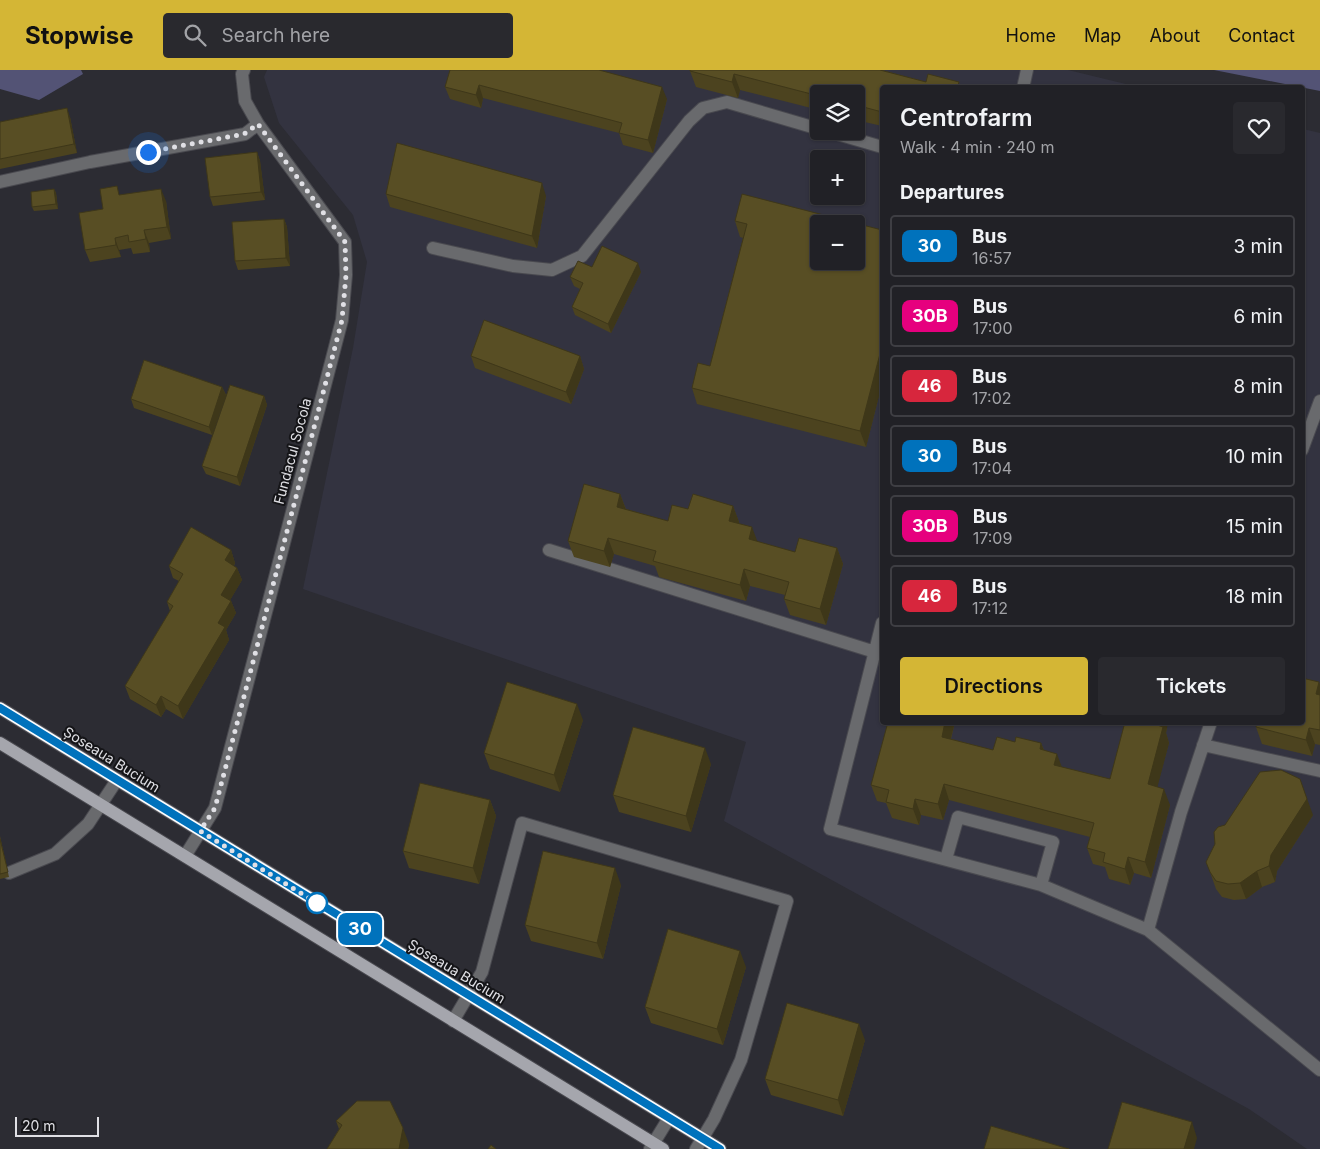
<!DOCTYPE html>
<html lang="en">
<head>
<meta charset="utf-8">
<style>
  body { margin:0; font-family:Inter,sans-serif; background:#29292e; color:#f1f3f6; height:100vh; display:flex; flex-direction:column; font-size:19px; white-space:nowrap }
  * { box-sizing:border-box; margin:0 }
  p { font-size:16px; color:#a2a3a7 }
  .icon { flex:none; width:28px; height:28px; fill:none; stroke:currentColor; stroke-width:2; stroke-linecap:round; stroke-linejoin:round }
  .map { position:relative; flex:1; overflow:hidden }
  .details { position:absolute; left:880px; top:15px; width:425px; height:640px; display:flex; flex-direction:column; background:#212126; border-radius:5px; box-shadow:0 1px 4px #0004,0 0 0 1px #3e3e43 }
  .details>* { flex:none }
  .badge { padding:0 10px; border-radius:8px; font-size:18px; line-height:32px }
  .tools { position:absolute; left:810px; top:15px; display:grid; gap:10px }
  .tools a { display:grid; place-items:center; width:55px; height:55px; border-radius:5px; background:#212126; box-shadow:0 1px 4px #0004,0 0 0 1px #3e3e43; font-size:25px }
  .scale { position:absolute; left:15px; bottom:12px; width:84px; box-sizing:border-box; padding-left:5px; border:2px solid #e0e0e5; border-top:0; font-size:14px; line-height:18px; white-space:nowrap; color:#e0e0e5; -webkit-text-stroke:4px #151518; paint-order:stroke }
  .you { position:absolute; width:25px; height:25px; margin:-12px; border:4px solid #fff; border-radius:50%; background:#1a73e8; box-shadow:0 0 0 8px #1a73e833 }
  .map>.badge { position:absolute; translate:-50% -50%; box-shadow:0 0 0 2px #fff }
  h2 { padding:0 20px; font-size:19px; line-height:45px }
  .round { display:grid; place-items:center; flex:none; width:52px; height:52px; border-radius:5px; background:#29292e }
  .overview { display:flex; align-items:center; justify-content:space-between; height:85px; padding:0 20px }
  h1 { font-size:24px; font-weight:600; line-height:38px }
  .button { display:flex; gap:10px; margin-top:auto; padding:10px 20px }
  .button a { flex:1; height:58px; border-radius:5px; background:#d4b635; color:#111; font-size:20px; font-weight:600; line-height:58px; text-align:center }
  .button a+a { background:#29292e; color:#f1f3f6 }
  ul { padding:0; list-style:none }
  li { display:flex; align-items:center; gap:15px; height:62px; margin:0 10px 8px; padding:0 10px; border:2px solid #3e3e43; border-radius:5px }
  li div { flex:1 }
  li b { display:block; font-size:19px }
  li em { font-style:normal }
  li .badge { min-width:55px; font-weight:700; text-align:center }
  header { display:flex; align-items:center; gap:30px; box-sizing:border-box; height:70px; padding:0 25px; background:#d4b635; color:#111 }
  header strong { font-size:24px }
  nav { display:flex; gap:28px; margin-inline-start:auto; font-size:18px }
  .search { width:350px; height:45px; background:#29292e; display:flex; align-items:center; gap:12px; box-sizing:border-box; padding:0 18px; border-radius:5px; color:#a2a3a7; font-size:19px }
  .map>svg:first-child { display:block }
  .built { fill:#333340; fill-rule:evenodd }
  .green { fill:#535375 }
  .lines { fill:none; stroke-linecap:round; stroke-linejoin:round }
  .service-casing { stroke:#49494f; stroke-width:14 }
  .minor-casing { stroke:#49494f; stroke-width:14 }
  .primary-casing { stroke:#49494f; stroke-width:14 }
  .service { stroke:#696a6d; stroke-width:12 }
  .minor { stroke:#696a6d; stroke-width:12 }
  .primary { stroke:#a5a6ad; stroke-width:12 }
  .wall { fill:#4c431f }
  .shaded-wall { fill:#3e3719 }
  .building { fill:#584e24; stroke:#3e3719; fill-rule:evenodd }
  .line-casing { stroke:#fff; stroke-width:11 }
  .line { stroke:#0072bc; stroke-width:8 }
  .walk { stroke:#e0e0e5; stroke-width:5; stroke-dasharray:0 9 }
  .stop-dot { fill:#fff; stroke:#0072bc; stroke-width:2.5 }
  .labels { text-anchor:middle; dominant-baseline:central; stroke-width:4; stroke-linejoin:round; paint-order:stroke }
  .street-label { font-size:14px; fill:#e0e0e5; stroke:#151518 }
</style>
</head>
<body>
<header>
<strong>Stopwise</strong>
<div class="search"><svg class="icon" aria-label="search" viewBox="0 0 24 24"><circle cx="10" cy="10" r="6"/><path d="M15 15l6 6"/></svg>Search here</div>
<nav><a>Home</a><a>Map</a><a>About</a><a>Contact</a></nav>
</header>
<div class="map">
<svg width="1320" height="1079" viewBox="0 0 1320 1079">
  <rect width="100%" height="100%" fill="#2c2c33"/>
  <path class="built" d="M267 0H1068L1138 17 882 18V652H1302L1303 59 1320 63V1079H1307L1249 1039 724 751 746 672 303 519 353 278 367 192 353 145 279 53 264 7ZM819 24H856V61H819ZM819 89H856V126H819ZM819 154H856V191H819Z"/>
  <path class="green" d="M0 0H81L83 4 39 30 0 19Z
    M1214 0H1320V21Z"/>
  <g class="lines">
    <defs>
      <path id="service" d="M1023 18 1027 0
        M827 61 882 77
        M433 178 513 196 552 200 582 186 689 51 703 38 727 32 819 59
        M1302 380 1320 331
        M549 480 875 582
        M882 553 830 759 1041 815 1148 860
        M1211 652 1181 742 1148 860 1320 1000
        M1203 675 1320 701
        M946 789 958 747 1053 772 1041 815
        M9 803 55 784 88 754 117 710
        M453 951 482 902 522 753 787 831 741 990 714 1049 696 1079
        M650 1079 669 1048"/>
      <path id="minor" d="M0 112 90 92 245 64 258 54
        M185 786 215 738 342 250 346 205 345 172 258 54 245 31 242 4 244 0"/>
      <path id="primary" d="M0 638 720 1079
        M0 673 663 1079"/>
    </defs>
    <use href="#service" class="service-casing"/>
    <use href="#minor" class="minor-casing"/>
    <use href="#primary" class="primary-casing"/>
    <use href="#service" class="service"/>
    <use href="#minor" class="minor"/>
    <use href="#primary" class="primary"/>
  </g>
  <path class="wall" d="M450 0 667 29 653 83 623 75 619 63 483 28 481 38 450 29 445 17Z
    M690 0H882L926 12H959L960 18H882V56L856 50V24H819V40L740 20 738 28 696 17 690 1Z
    M70 47 77 83 0 99V52Z
    M257 82 260 91 265 130 213 136 210 127Z
    M54 119 56 123 58 139 34 141 32 137Z
    M386 124 546 126 537 178 390 137Z
    M120 125 166 131 171 169 149 173 150 182 133 184 131 178 119 180 121 187 90 192 85 180 103 139Z
    M284 149 287 157 290 196 238 200 235 191Z
    M735 151 882 160V314L866 377 697 334 692 318 710 296 743 168 740 167Z
    M592 197 641 202 611 263 575 245 572 237 580 219 574 216 570 207Z
    M471 286H580L584 299 571 334 475 298Z
    M222 317 226 325 212 365 134 338 131 329Z
    M264 326 267 335 240 416 206 404 202 396Z
    M620 424 626 439 668 451 688 439 733 436 739 452V453L758 472 795 482 837 478 843 494 826 555 790 545 784 529 785 525 750 516 746 531 659 507 655 496 614 484 610 497 574 487 568 471Z
    M231 480 235 493 234 496 237 498 242 510 230 530 231 531 236 543 226 560 229 570 183 649 166 639 161 647 130 629 125 616 170 541 167 532 179 511 173 508 169 496Z
    M1319 612 1320 615V675L1315 674 1312 686 1262 674 1256 657Z
    M583 650 560 722 490 699 484 683Z
    M907 652H955L951 669 993 680 1015 672 1041 673 1044 680 1062 697 1110 709 1125 652H1168L1166 663 1169 673 1157 717 1170 735 1151 808 1134 803 1130 815 1109 809 1105 797 1093 794 1087 778 1090 767 949 730 943 750 921 745 919 755 892 748 886 733 877 731 871 715Z
    M711 694 691 762 619 742 613 725Z
    M490 730 496 746 479 814 409 798 403 781Z
    M1313 745 1277 801 1275 812 1262 817 1246 829 1234 830 1222 827 1216 819 1210 802Z
    M0 766 9 807 0 809Z
    M621 815 603 889 531 871 525 855Z
    M746 897 723 975 651 953 645 937Z
    M865 970 843 1046 771 1025 765 1009Z
    M336 1051 409 1074 408 1079H327L339 1059Z"/>
  <path class="shaded-wall" d="M734 4 740 20 738 28 732 12Z
    M479 15 483 28 481 38 476 25Z
    M662 17 667 29 653 83 648 70Z
    M67 38 70 47 77 83 74 74Z
    M257 82 260 91 265 130 261 122Z
    M542 113 546 126 537 178 532 166Z
    M54 119 56 123 58 139 56 134Z
    M161 119 166 131 171 169 167 157Z
    M284 149 287 157 290 196 286 188Z
    M144 160 149 173 150 182 146 169Z
    M115 168 119 180 121 187 116 175Z
    M638 193 641 202 611 263 608 254Z
    M882 276V314L866 377 860 361Z
    M580 286 584 299 571 334 566 322Z
    M222 317 226 325 212 365 209 357Z
    M264 326 267 335 240 416 237 407Z
    M620 424 626 440 617 437Z
    M733 436 739 452 735 467 729 451Z
    M752 457 758 473 749 469Z
    M608 468 614 484 610 497 604 481Z
    M837 478 843 494 826 555 820 539Z
    M231 480 235 493 229 503 225 490Z
    M237 498 242 510 226 537 221 525Z
    M744 499 750 516 746 531 740 515Z
    M231 531 236 543 226 560 229 570 183 649 178 636 218 553Z
    M1319 612 1320 615V635L1316 624Z
    M161 626 166 639 161 647 156 635Z
    M577 634 583 650 560 722 554 705Z
    M945 652H955L947 683 942 667Z
    M1158 652H1168L1166 663 1169 673 1154 730 1148 714Z
    M1309 658 1315 674 1312 686 1306 670Z
    M1041 673 1047 689 1040 679Z
    M705 678 711 694 691 762 686 746Z
    M1057 684 1063 700 1054 695Z
    M1300 709 1313 745 1277 801 1275 812 1269 796 1271 785Z
    M944 714 949 730 943 750 938 734Z
    M1164 719 1170 735 1151 808 1145 792Z
    M915 729 921 745 919 755 913 739Z
    M490 730 496 746 479 814 473 798Z
    M1128 787 1134 803 1130 815 1125 799Z
    M615 798 621 815 603 889 597 873Z
    M1257 801 1262 817 1246 829 1240 813Z
    M740 881 746 897 723 975 717 959Z
    M859 954 865 970 843 1046 838 1030Z
    M1192 1052 1197 1068 1194 1079H1184Z
    M403 1058 409 1074 408 1079H399Z"/>
  <path class="building" d="M450 0H599L662 17 648 70 619 63 622 53 479 15 476 25 445 17Z
    M690 0H880L926 12 928 4 959 12 957 18H882V42L856 35V24H819V26L734 4 732 12 690 1Z
    M67 38 74 74 0 89V52Z
    M397 73 542 113 532 166 386 124Z
    M257 82 261 122 210 127 205 88Z
    M117 116 119 125 161 119 167 157 144 160 146 169 129 172 128 165 115 168 116 175 85 180 79 143 103 139 100 119Z
    M54 119 56 134 32 137 31 122Z
    M742 124 882 160V276L860 361 692 318 698 293 710 296 747 154 735 151ZM819 154H856V191H819Z
    M284 149 286 188 235 191 232 152Z
    M602 176 638 193 608 254 572 237 583 213 570 207 578 191 592 197Z
    M484 250 580 286 566 322 471 286Z
    M144 290 222 317 209 357 131 329Z
    M230 315 264 326 237 407 202 396Z
    M584 414 620 424 617 437 668 451 672 435 688 439 693 424 733 436 729 451 752 457 749 469 795 482 799 468 837 478 820 539 784 529 789 512 744 499 740 515 653 491 656 481 608 468 604 481 568 471Z
    M191 457 231 480 225 490 237 498 221 525 231 531 218 553 225 557 178 636 161 626 156 635 125 616 173 536 167 532 183 504 169 496Z
    M1302 608 1319 612 1316 624 1320 625V660L1309 658 1306 670 1256 657 1257 652H1302Z
    M507 612 577 634 554 705 484 683Z
    M888 652H945L942 667 993 680 997 667 1015 672 1016 667 1041 673 1040 679 1057 684 1054 695 1110 709 1125 652H1158L1157 655 1163 657 1148 714 1164 719 1145 792 1128 787 1125 799 1103 792 1105 783 1087 778 1094 753 944 714 938 734 915 729 913 739 886 732 889 720 871 715Z
    M633 657 705 678 686 746 613 725Z
    M1281 700 1300 709 1307 729 1271 785 1269 796 1257 801 1240 813 1228 814 1216 811 1210 802 1206 792 1215 774 1214 762 1218 757 1225 755 1260 702Z
    M420 713 490 730 473 798 403 781Z
    M0 769 8 802 0 804Z
    M543 781 615 798 597 873 525 855Z
    M668 859 740 881 717 959 645 937Z
    M787 933 859 954 838 1030 765 1009Z
    M357 1031H390L403 1058 399 1079H327L342 1055 336 1051Z
    M1122 1032 1192 1052 1184 1079H1108Z
    M991 1056 1069 1079H984Z
    M491 1075 496 1079H488Z"/>
  <g class="lines">
    <defs>
      <path id="line" d="M0 638 720 1079"/>
    </defs>
    <use href="#line" class="line-casing"/>
    <use href="#line" class="line"/>
    <path class="walk" d="M148 82 244 64 258 54 345 172 346 205 342 250 215 738 200 761 320 835 317 833"/>
  </g>
  <circle class="stop-dot" cx="317" cy="833" r="10"/>
  <g class="labels">
    <g class="street-label">
      <text transform="translate(292 381) rotate(-75)">Fundacul Socola</text>
      <text transform="translate(112 689) rotate(32)">Șoseaua Bucium</text>
      <text transform="translate(457 901) rotate(31)">Șoseaua Bucium</text>
    </g>
  </g>
</svg>
<div class="tools">
<a><svg class="icon" aria-label="layers" viewBox="0 0 24 24"><path d="M12 4l9 5-9 5-9-5zM3 14l9 5 9-5"/></svg></a>
<a>+</a>
<a>−</a>
</div>
<div class="scale">20 m</div>
<div class="you" style="left:148px;top:82px"></div>
<b class="badge" style="left:360px;top:859px;background:#0072bc;color:#fff">30</b>
<section class="details">
<div class="overview"><div><h1>Centrofarm</h1><p>Walk · 4 min · 240 m</p></div><a class="round"><svg class="icon" aria-label="heart" viewBox="0 0 24 24"><path d="M12 20l-8-8c-3-5 5-10 8-4 3-6 11-1 8 4z"/></svg></a></div>
<h2>Departures</h2>
<ul>
<li><span class="badge" style="background:#0072bc;color:#fff">30</span><div><b>Bus</b><p>16:57</p></div><em>3 min</em></li>
<li><span class="badge" style="background:#e6007e;color:#fff">30B</span><div><b>Bus</b><p>17:00</p></div><em>6 min</em></li>
<li><span class="badge" style="background:#d7263d;color:#fff">46</span><div><b>Bus</b><p>17:02</p></div><em>8 min</em></li>
<li><span class="badge" style="background:#0072bc;color:#fff">30</span><div><b>Bus</b><p>17:04</p></div><em>10 min</em></li>
<li><span class="badge" style="background:#e6007e;color:#fff">30B</span><div><b>Bus</b><p>17:09</p></div><em>15 min</em></li>
<li><span class="badge" style="background:#d7263d;color:#fff">46</span><div><b>Bus</b><p>17:12</p></div><em>18 min</em></li>
</ul>
<div class="button"><a>Directions</a><a>Tickets</a></div>
</section>
</div>
</body>
</html>
